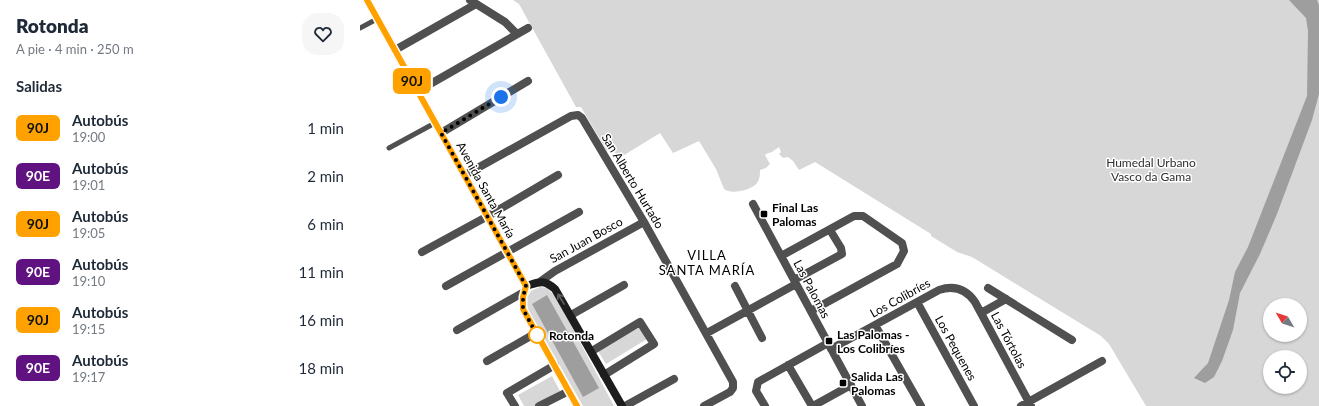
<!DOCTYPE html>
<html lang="es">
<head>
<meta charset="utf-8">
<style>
  body { margin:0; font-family:Lato,sans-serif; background:#f6f6f7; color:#1f2937; height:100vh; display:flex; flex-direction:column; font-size:15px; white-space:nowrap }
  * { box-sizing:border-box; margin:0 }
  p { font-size:13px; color:#747a83 }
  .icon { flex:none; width:22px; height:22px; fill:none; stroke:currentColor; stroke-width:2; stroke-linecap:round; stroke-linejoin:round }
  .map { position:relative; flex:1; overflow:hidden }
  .details { display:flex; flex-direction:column; background:#fff; width:360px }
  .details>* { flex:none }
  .badge { padding:0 8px; border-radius:6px; font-size:14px; line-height:26px }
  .needle { width:26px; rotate:309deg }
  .controls { position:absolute; left:903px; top:298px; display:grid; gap:8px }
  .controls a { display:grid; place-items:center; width:44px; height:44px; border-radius:50%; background:#fff; box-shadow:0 1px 3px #0004; font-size:20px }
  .you { position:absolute; width:20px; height:20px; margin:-10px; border:3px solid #fff; border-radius:50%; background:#1a73e8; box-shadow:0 0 0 6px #1a73e833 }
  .map>.badge { position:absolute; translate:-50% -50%; box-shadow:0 0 0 2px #fff }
  h2 { padding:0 16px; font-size:15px; line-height:36px }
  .round { display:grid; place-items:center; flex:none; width:42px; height:42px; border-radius:16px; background:#f6f6f7 }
  .headline { display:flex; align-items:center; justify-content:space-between; height:68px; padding:0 16px }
  h1 { font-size:19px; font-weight:800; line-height:30px }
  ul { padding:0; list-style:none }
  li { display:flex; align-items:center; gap:12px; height:48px; padding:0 16px }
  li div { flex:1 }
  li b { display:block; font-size:15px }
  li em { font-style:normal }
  li .badge { min-width:44px; font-weight:700; text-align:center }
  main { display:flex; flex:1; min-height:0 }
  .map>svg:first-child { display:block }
  .green { fill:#d7d7d7; fill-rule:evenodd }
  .water { fill:#9e9e9e }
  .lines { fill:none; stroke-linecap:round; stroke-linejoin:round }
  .lane { stroke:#505050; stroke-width:5 }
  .street { stroke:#505050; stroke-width:8 }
  .secondary { stroke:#1d1d1d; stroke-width:8 }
  .oneway { stroke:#616161 }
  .line-casing { stroke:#fff; stroke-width:9 }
  .line { stroke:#ffa200; stroke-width:6 }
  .walk { stroke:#000; stroke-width:4; stroke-dasharray:0 7.2 }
  .poi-dot { fill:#000; stroke:#fff; stroke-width:1.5 }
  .stop-dot { fill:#fff; stroke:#ffa200; stroke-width:2 }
  .labels { text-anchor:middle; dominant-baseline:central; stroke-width:3; stroke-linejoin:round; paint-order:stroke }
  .park-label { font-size:12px; fill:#2e2e2e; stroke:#fff }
  .street-label { font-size:12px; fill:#000; stroke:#fff }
  .poi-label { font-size:12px; font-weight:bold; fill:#000; stroke:#fff; text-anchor:start }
  .stop-label { font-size:12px; font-weight:bold; fill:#000; stroke:#fff; text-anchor:start }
  .neighbourhood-label { font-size:13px; letter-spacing:1px; fill:#000; stroke:#fff }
</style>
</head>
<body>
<main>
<section class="details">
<div class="headline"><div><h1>Rotonda</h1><p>A pie · 4 min · 250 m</p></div><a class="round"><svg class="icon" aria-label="heart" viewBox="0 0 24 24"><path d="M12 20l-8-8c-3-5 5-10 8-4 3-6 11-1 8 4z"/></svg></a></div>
<h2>Salidas</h2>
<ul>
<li><span class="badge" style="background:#ffa200;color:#111">90J</span><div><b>Autobús</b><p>19:00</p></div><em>1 min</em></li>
<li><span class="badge" style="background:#5f1280;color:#fff">90E</span><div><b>Autobús</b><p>19:01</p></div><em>2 min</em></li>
<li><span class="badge" style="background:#ffa200;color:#111">90J</span><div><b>Autobús</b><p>19:05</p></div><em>6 min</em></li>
<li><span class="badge" style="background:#5f1280;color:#fff">90E</span><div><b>Autobús</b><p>19:10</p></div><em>11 min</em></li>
<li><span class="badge" style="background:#ffa200;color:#111">90J</span><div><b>Autobús</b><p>19:15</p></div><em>16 min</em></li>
<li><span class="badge" style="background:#5f1280;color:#fff">90E</span><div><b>Autobús</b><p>19:17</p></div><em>18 min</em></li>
</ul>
</section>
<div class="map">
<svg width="959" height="406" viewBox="0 0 959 406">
  <rect width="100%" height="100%" fill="#fff"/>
  <path class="green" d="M153 0H959V406H786L749 344 741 336 612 257 597 252 571 236V234L455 162 439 170 433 161 428 157 423 158 419 154 421 152 419 147 412 152 406 154 405 155 410 164 406 168 400 170C400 174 400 179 397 183 392 190 371 195 364 189L356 169 339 141 313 153 300 133 261 157 250 149 247 151 221 107H216L159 4ZM910 305H940V335H910ZM910 357H940V387H910Z
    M180 287 187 288 196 297 254 406H223L168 310 166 299 171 291Z
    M280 327 287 339 246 364 238 351Z
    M192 376 200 391 174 406H164L158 395Z"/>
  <path class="water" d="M929 0H957L959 5V94L952 120 917 214 900 254 880 293 873 330 862 361 854 377 845 383 834 378 848 363 869 300 875 272 888 247 947 96 948 31 946 18Z
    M187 295 239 388 223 397 172 304Z"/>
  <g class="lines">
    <path class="lane" d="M0 28 17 19
      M29 148 75 123"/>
    <path class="street" d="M110 0 145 22 157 34
      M35 50 116 4
      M58 91 168 28
      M81 133 168 81
      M105 175 211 116 218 115 222 118 284 222 373 382V388L370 392 344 406
      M393 204 502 406
      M62 252 128 216 198 175
      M421 256 494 216H503L542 243 544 251 537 264 451 311
      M434 280 482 254 481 248 470 230
      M181 281 195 271 284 222
      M86 286 219 212
      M375 286 402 338
      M628 288 712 340
      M557 302 614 406
      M621 313 646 299
      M211 315 264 285
      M515 325 561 406
      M97 330 164 292
      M347 333 436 284
      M471 349 579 290C594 285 606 289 615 302L671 406
      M232 351 280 322 294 344 244 375
      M127 361 176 333
      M428 365 452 406
      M155 406 147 393 195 365
      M179 406 209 391
      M265 406 314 379
      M405 406 396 391 398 382 468 343
      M453 406 491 385
      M661 406 742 361"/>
    <path class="secondary" d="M7 0 166 286
      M166 286C180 282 183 279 195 289L262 406
      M166 286 163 297V309L217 406"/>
  </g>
  <defs><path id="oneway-shaft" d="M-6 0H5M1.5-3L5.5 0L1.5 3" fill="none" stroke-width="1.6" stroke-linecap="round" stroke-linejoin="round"/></defs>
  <use class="oneway" href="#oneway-shaft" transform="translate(201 299) rotate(-122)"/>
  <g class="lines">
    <defs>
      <path id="line" d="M7 0 166 286 163 297V309L217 406"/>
    </defs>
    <use href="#line" class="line-casing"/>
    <use href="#line" class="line"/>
    <path class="walk" d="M141 97 81 133 166 286 163 297V309L177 335"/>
  </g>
  <g class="poi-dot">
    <rect x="400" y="210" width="8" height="8" rx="2"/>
    <rect x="465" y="337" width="8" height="8" rx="2"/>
    <rect x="479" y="379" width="8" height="8" rx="2"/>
  </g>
  <circle class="stop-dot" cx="177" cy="335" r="8"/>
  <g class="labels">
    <g class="park-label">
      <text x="791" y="162">Humedal Urbano<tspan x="791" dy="14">Vasco da Gama</tspan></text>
    </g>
    <g class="street-label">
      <text transform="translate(273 181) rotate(59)">San Alberto Hurtado</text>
      <text transform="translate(126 190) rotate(61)">Avenida Santa María</text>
      <text transform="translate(226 240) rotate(-29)">San Juan Bosco</text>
      <text transform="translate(452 289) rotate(62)">Las Palomas</text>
      <text transform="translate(540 298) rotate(-29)">Los Colibríes</text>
      <text transform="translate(649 340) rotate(62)">Las Tórtolas</text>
      <text transform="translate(596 348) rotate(61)">Los Pequenes</text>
    </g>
    <g class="poi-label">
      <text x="412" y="207">Final Las<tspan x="412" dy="14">Palomas</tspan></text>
      <text x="477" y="334">Las Palomas -<tspan x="477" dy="14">Los Colibríes</tspan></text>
      <text x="491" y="376">Salida Las<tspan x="491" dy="14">Palomas</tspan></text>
    </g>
    <g class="stop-label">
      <text x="189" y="335">Rotonda</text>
    </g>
    <g class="neighbourhood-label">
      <text x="347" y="255">VILLA<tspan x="347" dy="15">SANTA MARÍA</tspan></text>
    </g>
  </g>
</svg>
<div class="controls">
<a><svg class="needle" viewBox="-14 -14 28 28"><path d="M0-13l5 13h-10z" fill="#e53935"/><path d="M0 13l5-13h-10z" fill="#747a83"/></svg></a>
<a><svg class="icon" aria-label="locate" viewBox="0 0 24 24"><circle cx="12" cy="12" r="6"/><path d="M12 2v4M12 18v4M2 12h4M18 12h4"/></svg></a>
</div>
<div class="you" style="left:141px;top:97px"></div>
<b class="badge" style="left:52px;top:81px;background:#ffa200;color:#111">90J</b>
</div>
</main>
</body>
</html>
